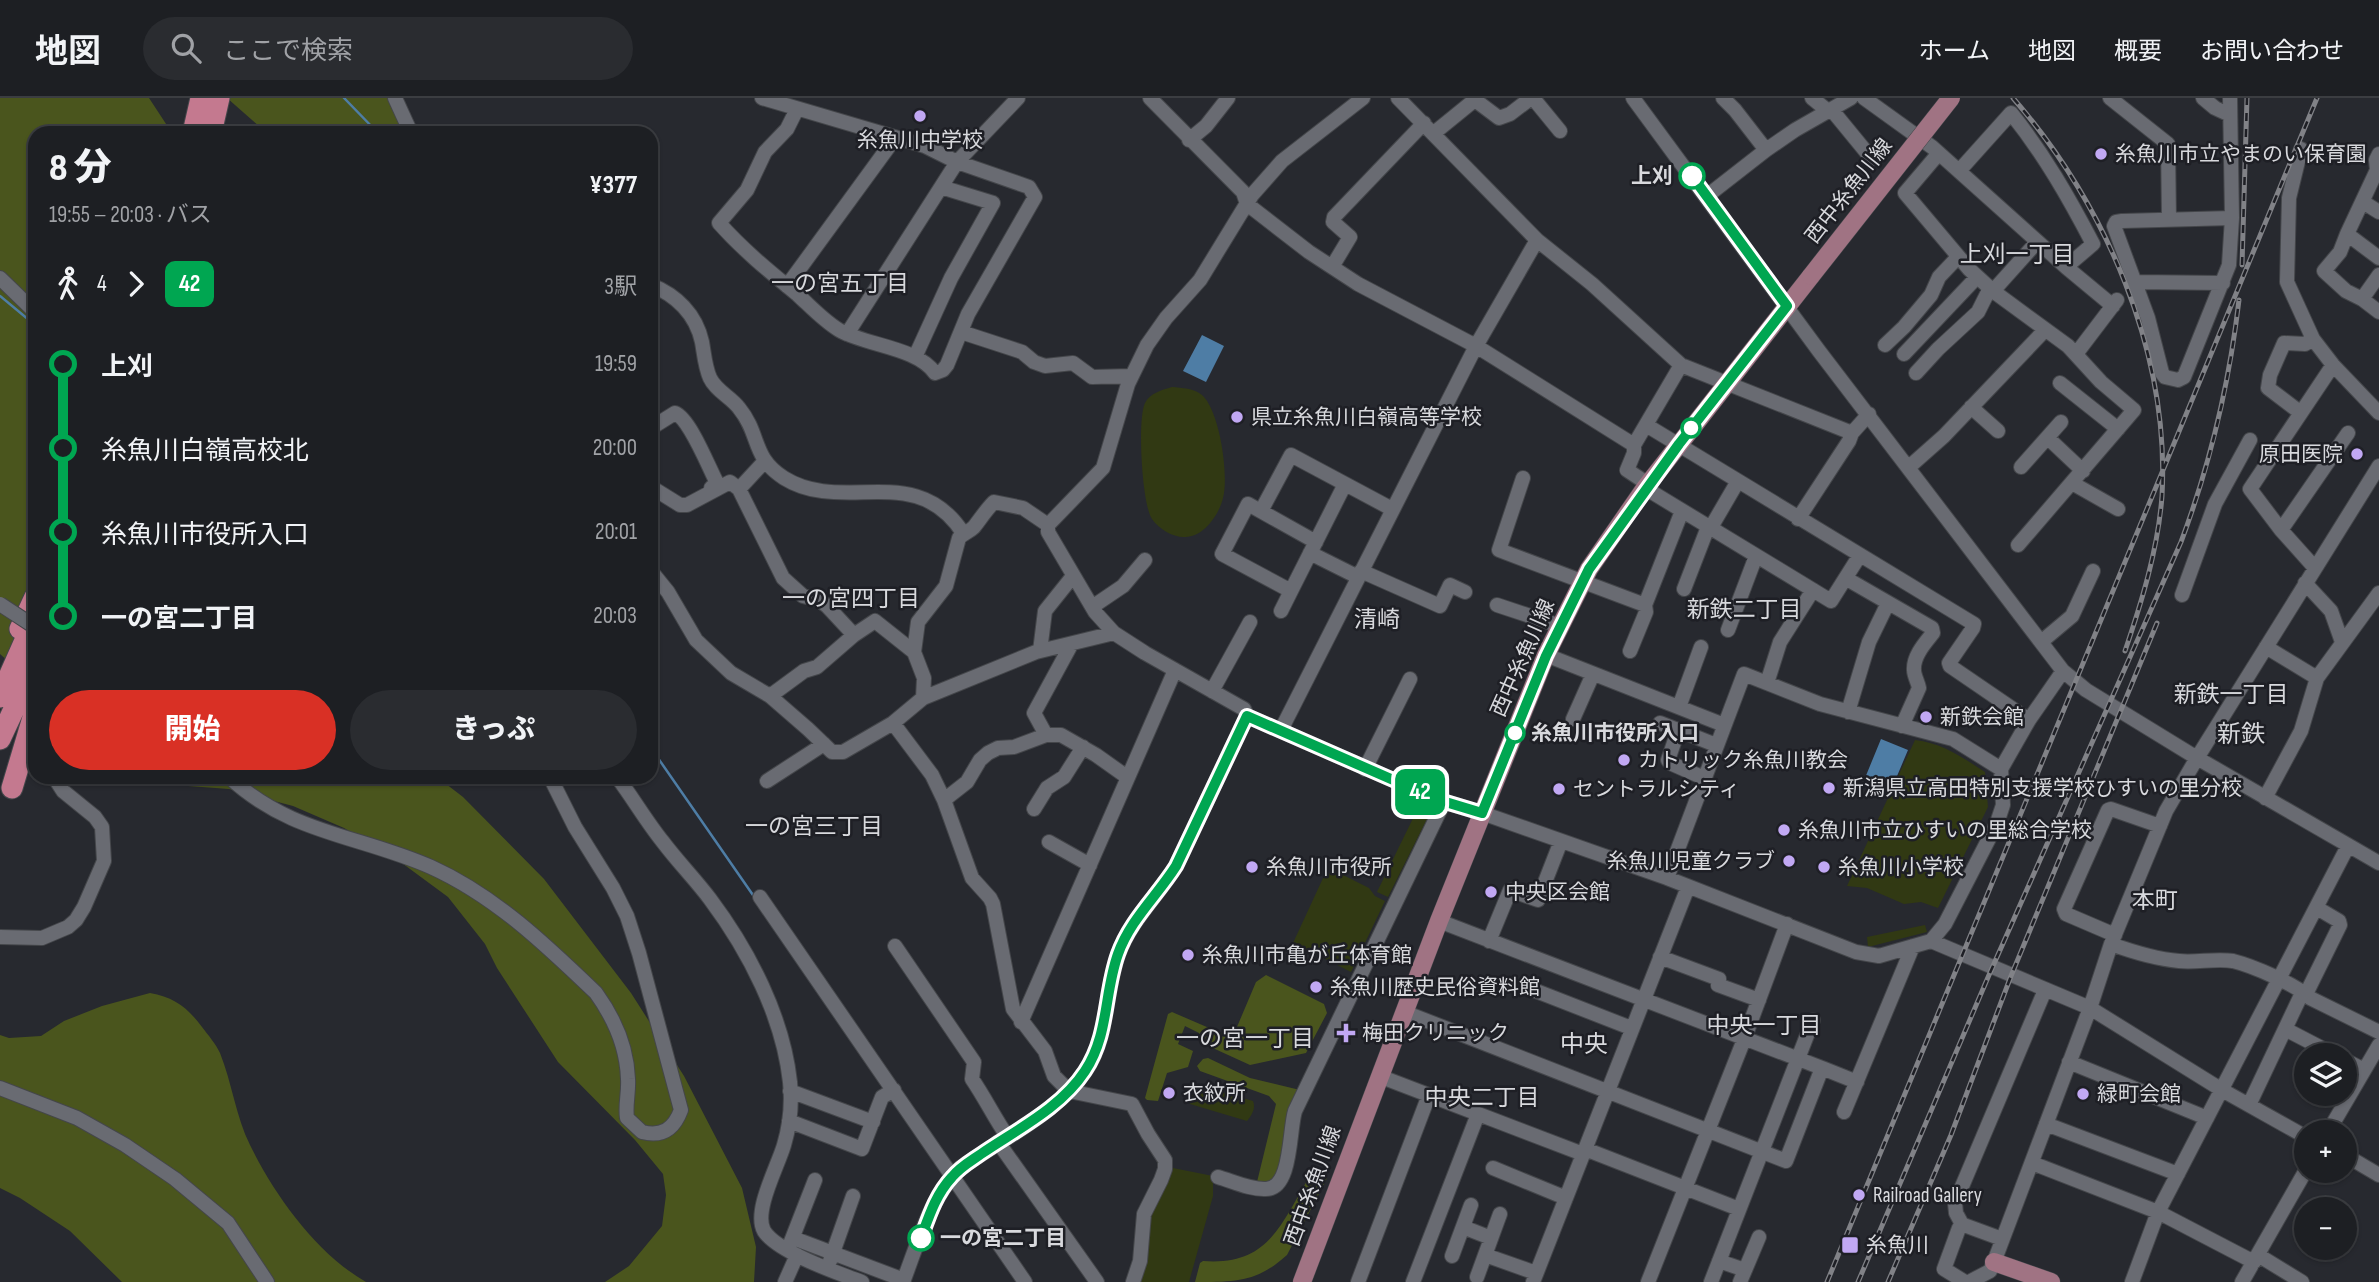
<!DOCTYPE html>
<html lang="ja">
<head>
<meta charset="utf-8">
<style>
  body { margin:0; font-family:"Sofia Sans Condensed","Noto Sans JP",sans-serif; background:#2a2c30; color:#f1f3f6; height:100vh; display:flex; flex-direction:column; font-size:26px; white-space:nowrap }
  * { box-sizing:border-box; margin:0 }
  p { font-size:23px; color:#a0a2a6 }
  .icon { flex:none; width:38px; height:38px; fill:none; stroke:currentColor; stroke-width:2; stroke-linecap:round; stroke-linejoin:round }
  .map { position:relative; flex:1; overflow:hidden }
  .panel { position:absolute; left:28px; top:28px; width:630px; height:658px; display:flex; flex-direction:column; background:#1d1f23; border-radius:21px; box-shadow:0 2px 5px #0004,0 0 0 2px #3b3d41 }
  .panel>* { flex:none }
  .badge { padding:0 14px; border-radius:10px; font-size:24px; line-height:46px }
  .fabs { position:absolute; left:2294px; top:945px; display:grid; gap:14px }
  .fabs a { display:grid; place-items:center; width:63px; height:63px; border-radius:50%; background:#1d1f23; box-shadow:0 2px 5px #0004,0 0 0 2px #3b3d41; font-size:35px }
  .map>.badge { position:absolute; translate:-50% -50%; box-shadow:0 0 0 4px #fff }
  .legs { display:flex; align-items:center; gap:10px; height:77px; padding:0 21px; font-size:23px }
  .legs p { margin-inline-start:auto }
  .summary { display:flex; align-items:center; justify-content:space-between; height:119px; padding:0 21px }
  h1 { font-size:38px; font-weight:800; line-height:52px }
  .action { display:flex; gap:14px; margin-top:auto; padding:14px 21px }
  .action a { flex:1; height:80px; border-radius:42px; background:#d93025; color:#fff; font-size:28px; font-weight:800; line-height:80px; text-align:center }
  .action a+a { background:#2a2c30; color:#f1f3f6 }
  ul { padding:0 21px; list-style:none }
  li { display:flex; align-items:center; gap:24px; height:84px; font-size:26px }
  li i { display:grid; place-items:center; width:10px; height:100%; margin:0 9px; background:currentColor }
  li i::after { content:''; width:18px; height:18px; margin:-9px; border:5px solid; border-radius:50%; background:#1d1f23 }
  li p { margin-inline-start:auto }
  li:first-child i { background:linear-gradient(#0000 50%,currentColor 0) }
  li:last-child i { background:linear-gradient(currentColor 50%,#0000 0) }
  header { display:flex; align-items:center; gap:42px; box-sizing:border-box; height:98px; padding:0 35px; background:#1d1f23; border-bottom:2px solid #3b3d41 }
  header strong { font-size:33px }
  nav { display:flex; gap:38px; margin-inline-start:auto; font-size:24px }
  .search { width:490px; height:63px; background:#2a2c30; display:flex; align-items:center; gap:18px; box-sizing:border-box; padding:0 24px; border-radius:38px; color:#a0a2a6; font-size:26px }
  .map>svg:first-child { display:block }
  .green { fill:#313913 }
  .forest { fill:#4a551d }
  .water { fill:#4e7da5 }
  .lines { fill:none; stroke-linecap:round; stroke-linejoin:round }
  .stream { stroke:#4e7da5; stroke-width:2.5 }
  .minor-casing { stroke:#44464a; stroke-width:16 }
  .major-casing { stroke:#44464a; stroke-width:19 }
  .highway-casing { stroke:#44464a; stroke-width:23 }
  .minor { stroke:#696b72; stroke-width:14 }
  .major { stroke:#a07383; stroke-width:18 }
  .highway { stroke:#c4798f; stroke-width:21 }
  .rail-casing { stroke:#818287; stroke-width:5 }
  .rail { stroke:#1e1f25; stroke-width:2.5; stroke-dasharray:8; stroke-linecap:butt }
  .minor-bridge-casing { stroke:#44464a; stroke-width:16; stroke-linecap:butt }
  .major-bridge-casing { stroke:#44464a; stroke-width:19; stroke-linecap:butt }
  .minor-bridge { stroke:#696b72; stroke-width:14 }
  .major-bridge { stroke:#a07383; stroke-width:18 }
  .line-1-casing { stroke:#fff; stroke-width:16 }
  .line-1 { stroke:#00a651; stroke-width:10 }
  .poi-dot { fill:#c1a8f3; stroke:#1e1f25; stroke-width:2.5 }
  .stop-1-dot { fill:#fff; stroke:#00a651; stroke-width:3.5 }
  .labels { text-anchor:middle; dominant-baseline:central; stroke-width:5; stroke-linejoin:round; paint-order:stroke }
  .poi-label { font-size:21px; fill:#d8d9dd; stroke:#1e1f25; text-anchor:start }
  .stop-label { font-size:21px; font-weight:bold; fill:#d8d9dd; stroke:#1e1f25; text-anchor:start }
  .street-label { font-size:21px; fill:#d8d9dd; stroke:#1e1f25 }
  .neighbourhood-label { font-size:23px; fill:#d8d9dd; stroke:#1e1f25 }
  .quarter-label { font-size:24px; fill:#d8d9dd; stroke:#1e1f25 }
</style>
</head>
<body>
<header>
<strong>地図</strong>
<div class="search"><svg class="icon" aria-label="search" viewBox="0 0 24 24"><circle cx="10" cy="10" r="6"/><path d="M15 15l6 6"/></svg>ここで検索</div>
<nav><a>ホーム</a><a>地図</a><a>概要</a><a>お問い合わせ</a></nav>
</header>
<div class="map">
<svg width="2379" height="1184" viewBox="0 0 2379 1184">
  <rect width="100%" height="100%" fill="#27292f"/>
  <path class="green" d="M1172 289C1182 290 1194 290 1202 297 1220 313 1229 378 1223 400 1219 417 1203 440 1184 439 1172 439 1159 431 1152 421 1142 407 1137 321 1145 305 1150 295 1162 292 1172 289Z
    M1915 642C1942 645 1962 659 1985 674L1988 709 1938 810 1921 804 1904 806 1867 790 1847 788Z
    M1419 708 1431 713 1388 799 1377 794Z
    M1335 773 1369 790 1375 798 1385 803 1351 874 1293 845 1324 778Z
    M1925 827 1927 834 1868 849 1867 839Z
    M1196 986 1253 1003C1256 1010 1252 1017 1247 1023L1190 1006 1188 1002Z
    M1173 1070 1213 1078V1098L1189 1184H1138L1149 1117Z"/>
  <path class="forest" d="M0 0H149L172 35H35V598L9 564 0 556Z
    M227 0H400L417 35H267Z
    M131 679H437L463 699 544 781 631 895 684 978 742 1090 756 1149 754 1184H605L629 1168 662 1128 666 1097 663 1076 635 1042 558 964 497 870 485 846 448 799 391 757 344 730 293 708 229 691 147 685Z
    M1266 877 1324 906 1327 915 1306 955 1250 967 1204 946 1199 935 1185 928 1178 946 1193 953 1188 969 1167 975 1158 1003 1147 1002 1145 1000 1168 916 1172 914 1230 939 1234 936 1256 884Z
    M150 895C174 899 188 910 202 929 208 937 216 946 220 955 232 985 236 1019 250 1047 275 1098 317 1156 366 1184H122L70 1133 20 1100 0 1090V937L9 940 41 938 64 923 102 908Z
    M1208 960 1250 980 1300 992 1282 1068 1267 1088 1257 1084 1276 1006 1269 998 1200 973 1197 968 1203 961Z
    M1318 1071 1325 1074 1327 1080 1287 1157C1257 1184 1237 1184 1195 1184L1200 1165 1203 1163C1271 1168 1281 1124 1313 1073Z"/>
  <path class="water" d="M1202 237 1224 248 1206 284 1183 273Z
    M1881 641 1908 652 1892 690 1865 680Z"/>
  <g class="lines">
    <path class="stream" d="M344 0 378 35
      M0 198 35 227
      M651 650 755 800"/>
    <defs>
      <path id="minor" d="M395 0 411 35
        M762 0 925 48 957 64 1029 89 1035 99 968 216 947 267 943 272 935 275C916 249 867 248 839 232 824 223 811 209 798 197 770 174 743 152 719 125L747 92 765 54 787 31 797 11
        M1150 0 1243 94 1247 106 1309 154 1358 186 1476 248 1634 347 1681 267
        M1398 0 1537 142 1592 186 1681 267 1852 335
        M1533 0 1560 33
        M1633 0 1819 253 2063 573 2086 592 2197 660 2379 765
        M1723 0 1735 12 1766 52
        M1812 0 1828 13
        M1864 0 1932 49 2066 169 2113 208
        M2110 0 2168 46 2169 122
        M2203 0 2215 10 2230 17
        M2230 0 2232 120 2229 167 2184 279 2178 282 2165 279 2162 275 2148 220 2114 128 2116 124 2122 123 2232 120
        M1475 2 1499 20 1510 16 1531 0
        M1831 11 1872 61
        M1434 35 1477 0
        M1189 42 1206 28 1228 0
        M2301 51 2289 100 2287 184 2313 241 2333 267 2379 315
        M1939 55 1905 95 1969 171 1993 193 2068 248 2101 284 2134 312 2018 447
        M2379 56 2376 62 2377 72 2347 136 2379 160
        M1959 73 2011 15C2044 56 2069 100 2093 146L2066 169
        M1707 98 1766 52 1795 32 1851 0
        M2363 104 2379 114
        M2347 136 2340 154 2324 173 2346 193 2362 201
        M1332 169 1350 139 1333 124 1334 119 1424 25
        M2379 177 2362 201 2379 214
        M0 180 35 214
        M2136 184 2223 185
        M651 187C676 197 696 216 702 244 704 255 705 269 710 280 716 293 731 299 739 310 761 337 751 359 784 380 843 417 916 362 963 435
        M787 188 895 40
        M1993 193 2037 144
        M961 234 1022 254 1034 264 1045 268 1073 265 1092 279 1131 278
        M847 236 957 64 1018 0
        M1885 247 1904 229 1931 197 1939 179 1958 159
        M1904 256 1977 179
        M2076 256 2117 202
        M915 259 951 180 993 105 941 89
        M1916 275 1938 251 1978 214 1990 190
        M2060 285 2118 331
        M1971 309 1998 333
        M2301 315 2268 290 2270 277 2284 245 2305 246 2313 241
        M1646 327 1974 526 1973 530 1949 565 1950 568 2029 622
        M651 330 675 315C690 321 708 368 717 385L711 390V393
        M2048 340 2083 373
        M1634 347V355L1627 372 1648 386
        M1909 369 1944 338 2045 232
        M2021 369 2061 324
        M1523 380 1499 452 1645 507 1682 413
        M2072 385 2118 411
        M651 389 680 407H687L730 384 739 391 783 480 803 498 819 502 827 508 854 537
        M1645 390 1831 503 1860 457
        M739 391 764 364
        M1261 413 1291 357 1392 411
        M1798 421 1849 343 1852 335 1869 316
        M1048 427 1103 370 1128 286 1147 247 1166 220 1200 182 1252 97 1282 63 1363 0
        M1710 431 1738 383
        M2281 432 2348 335
        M1310 455 1358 479
        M2315 470 2281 432 2250 391 2333 267
        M651 473 668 494 696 542 731 575 770 598 808 631 832 654H843L893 625 923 600 1036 554 1114 535
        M1361 473 1440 508 1450 487 1465 494
        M1847 481 1932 530 1933 535C1925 545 1913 558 1914 572 1914 578 1918 584 1919 590L1902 628
        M2305 485 2331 513 2342 544
        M1684 491 1708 429
        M1291 493 1345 386
        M2182 497 2215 406 2250 342
        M1497 507 1560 528
        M1092 509 1123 488 1145 462
        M1281 513 1291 493 1222 456 1248 406 1316 444
        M1728 532 1756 458
        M2041 544 2072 518 2093 473
        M2266 549 2317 580
        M1040 553 1045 513 1073 478
        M1630 553 1646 514 1645 507
        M1546 557 1724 627
        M1767 585 1780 544 1813 492
        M1212 593 1250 524
        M770 598 804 573 817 569 854 537 875 523 914 554
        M923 600 924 580 914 554 918 524 946 488 959 440C964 435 969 434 974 429 981 420 986 412 994 404L1023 410 1048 427V434L1095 514 1114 535 1145 555 1244 611 1247 618 1439 702 1482 715 1667 780 1856 854 1879 858 1931 843 2090 910 2222 992 2306 1039
        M1679 609 1701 549
        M1848 614 1869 544 1888 505
        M1573 621 1593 576
        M893 625 932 677 944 702 972 780 990 800 993 806 1013 911 1045 953 1054 978 1069 993 1132 1006 1148 1036 1165 1062V1071L1161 1082 1144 1116 1140 1163 1133 1184
        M1660 625 1716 647
        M1281 632 1476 248 1537 142
        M1678 633 1668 662 1670 665 1704 680
        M1046 637 1034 615 1071 547
        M1365 671 1410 581
        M229 679C290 736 359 737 431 769 495 798 546 847 596 895 614 920 627 950 628 981 629 994 625 1007 627 1020L642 1034C662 1039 674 1031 681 1012L639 855 627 818 613 790 575 729 550 679
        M617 679C633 700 646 723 663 744 678 764 695 781 710 801 749 853 783 919 790 984 792 1004 790 1027 784 1047 778 1068 753 1113 764 1133 777 1154 838 1175 862 1184
        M767 683 824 646
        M2265 700 2301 633 2317 580 2379 495
        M944 702 967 684 980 662 988 655 998 650 1014 649 1046 637H1061L1096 657 1127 679
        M1034 711 1047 690 1064 679 1083 649
        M1049 744 1090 767
        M1667 780 1744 576 1820 606 1953 641 2001 671
        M760 799 1025 1184
        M2115 837 2066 816 2064 811 2108 712 2111 711 2160 728
        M0 839 42 840 68 829 76 822 84 809 104 763 102 729 95 719 63 693 54 679
        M1489 843 1510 792 1538 802 1561 743
        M1931 843 1945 826 1997 725 2003 707 2001 671 2029 622 2063 573
        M2111 846C2133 854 2156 861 2179 863 2196 865 2216 860 2233 863 2253 868 2295 886 2310 900L2379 934
        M895 848 974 964 972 981C985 1000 994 1019 1007 1038
        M1660 859 1719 881 1718 887 1759 902
        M1531 891 1631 930
        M2306 896 2340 827 2339 823 2317 810
        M1404 914 1786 1063 1822 970 1439 823
        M1021 924 1175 572
        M2285 931 2335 957
        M2345 962 2364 972
        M2069 964 2207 1020
        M1822 970 1857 984
        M1379 978 1583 1056
        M0 990 77 1020 125 1047 175 1081 228 1125 267 1184
        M790 993 873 1024
        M2249 1007 2303 893
        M1844 1014 1913 848
        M789 1023 862 1051 882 999 894 992
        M2046 1026 2178 1076
        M2328 1034 2379 947
        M998 1044 1097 1184
        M1585 1051 1739 1111
        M2345 1057 2379 1077
        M2032 1065 2158 1114 2254 1164
        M1493 1070 1566 1100
        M1218 1079C1232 1083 1251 1092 1266 1091 1292 1091 1289 1032 1295 1013L1444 704
        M1963 1128 1956 1115 1955 1105 2045 892
        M1463 1129 1491 1140
        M793 1140 904 1182
        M790 1146 815 1082
        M1485 1157 1536 1175
        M2258 1157 2302 1184
        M1452 1158 1471 1107
        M830 1163 853 1098
        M1719 1163 1745 1172
        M1477 1179 1500 1116
        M785 1184 797 1157
        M903 1184C918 1145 930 1100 960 1070 1000 1043 1056 1015 1084 975 1109 940 1104 897 1118 857 1130 823 1157 799 1176 768L1247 618
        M1358 1184 1429 997
        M1413 1184 1478 1016
        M1533 1184 1688 789
        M1648 1184 1745 939 1787 826
        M1711 1184 1813 922
        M1740 1184 1759 1139
        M1965 1184 1944 1171 1959 1130 1964 1127 2002 1141
        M1969 1184 1990 1173 1994 1164 2090 910 2111 846 2166 713 2197 660 2379 368
        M2132 1184 2158 1114 2348 748
        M2242 1184 2306 1072"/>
      <path id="major" d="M1994 1164 2051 1184
        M1302 1184 1439 823 1546 557 1589 471 1645 390 1811 178"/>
      <path id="highway" d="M193 35 201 0
        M211 35 219 0
        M20 531 35 499
        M0 599 35 520
        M0 641 35 566
        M12 690 35 613"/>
    </defs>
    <use href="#minor" class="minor-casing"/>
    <use href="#major" class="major-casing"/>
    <use href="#highway" class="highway-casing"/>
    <use href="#minor" class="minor"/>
    <use href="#major" class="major"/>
    <use href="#highway" class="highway"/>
    <defs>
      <path id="rail" d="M2013 0C2106 107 2170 255 2162 398 2158 451 2142 503 2125 553
        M2242 167 2247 0
        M1827 1184 2317 0
        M1858 1184 1989 877 2181 444C2211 364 2229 287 2239 202
        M1888 1184 1951 1037 2011 878 2157 525"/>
    </defs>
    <use href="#rail" class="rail-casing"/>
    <use href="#rail" class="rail"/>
    <defs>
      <path id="minor-bridge" d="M0 506 35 529"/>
      <path id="major-bridge" d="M1811 178 1951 0"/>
    </defs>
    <use href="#minor-bridge" class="minor-bridge-casing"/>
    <use href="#major-bridge" class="major-bridge-casing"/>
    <use href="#minor-bridge" class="minor-bridge"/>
    <use href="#major-bridge" class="major-bridge"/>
  </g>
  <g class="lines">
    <defs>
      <path id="line-1" d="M921 1140C929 1118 936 1096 952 1079 960 1069 971 1063 981 1056 1016 1032 1061 1010 1085 973 1109 937 1104 895 1118 856 1130 822 1157 798 1176 768L1247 618 1439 702 1482 715 1546 558 1589 471 1679 346 1787 208 1692 78"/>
    </defs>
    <use href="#line-1" class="line-1-casing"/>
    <use href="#line-1" class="line-1"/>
  </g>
  <g class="poi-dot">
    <circle cx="920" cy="18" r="7"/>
    <circle cx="2101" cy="56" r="7"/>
    <circle cx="1237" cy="319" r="7"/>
    <circle cx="2357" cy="356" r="7"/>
    <circle cx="1926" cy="619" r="7"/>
    <circle cx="1624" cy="662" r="7"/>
    <circle cx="1829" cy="690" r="7"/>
    <circle cx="1559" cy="691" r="7"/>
    <circle cx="1784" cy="732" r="7"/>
    <circle cx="1789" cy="763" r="7"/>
    <circle cx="1252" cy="769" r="7"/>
    <circle cx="1824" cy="769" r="7"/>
    <circle cx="1491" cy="794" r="7"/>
    <circle cx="1188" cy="857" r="7"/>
    <circle cx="1316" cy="889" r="7"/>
    <path d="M1342.5 924.5h7v7h7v7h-7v7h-7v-7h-7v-7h7z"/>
    <circle cx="1169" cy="995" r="7"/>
    <circle cx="2083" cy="996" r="7"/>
    <circle cx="1859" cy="1097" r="7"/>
    <rect x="1841" y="1138" width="18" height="18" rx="3.5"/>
  </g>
  <g class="stop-1-dot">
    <circle cx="1692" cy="78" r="12"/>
    <circle cx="1691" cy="330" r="9"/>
    <circle cx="1515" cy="635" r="9"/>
    <circle cx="921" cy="1140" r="12"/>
  </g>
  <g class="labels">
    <g class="poi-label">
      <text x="920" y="42" text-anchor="middle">糸魚川中学校</text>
      <text x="2115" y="56">糸魚川市立やまのい保育園</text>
      <text x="1251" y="319">県立糸魚川白嶺高等学校</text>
      <text x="2343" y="356" text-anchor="end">原田医院</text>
      <text x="1940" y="619">新鉄会館</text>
      <text x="1638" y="662">カトリック糸魚川教会</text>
      <text x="1843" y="690">新潟県立高田特別支援学校ひすいの里分校</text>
      <text x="1573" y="691">セントラルシティ</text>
      <text x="1798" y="732">糸魚川市立ひすいの里総合学校</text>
      <text x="1775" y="763" text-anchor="end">糸魚川児童クラブ</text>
      <text x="1266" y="769">糸魚川市役所</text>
      <text x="1838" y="769">糸魚川小学校</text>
      <text x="1505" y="794">中央区会館</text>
      <text x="1202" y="857">糸魚川市亀が丘体育館</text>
      <text x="1330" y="889">糸魚川歴史民俗資料館</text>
      <text x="1362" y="935">梅田クリニック</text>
      <text x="1183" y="995">衣紋所</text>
      <text x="2097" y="996">緑町会館</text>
      <text x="1873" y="1097">Railroad Gallery</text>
      <text x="1866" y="1147">糸魚川</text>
    </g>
    <g class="stop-label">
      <text x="1673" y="78" text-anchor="end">上刈</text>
      <text x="1531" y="635">糸魚川市役所入口</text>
      <text x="940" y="1140">一の宮二丁目</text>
    </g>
    <g class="street-label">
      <text transform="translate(1849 93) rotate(-52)">西中糸魚川線</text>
      <text transform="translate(1523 560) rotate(-66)">西中糸魚川線</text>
      <text transform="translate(1313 1088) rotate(-70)">西中糸魚川線</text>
    </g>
    <g class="neighbourhood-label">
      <text x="2017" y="157">上刈一丁目</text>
      <text x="840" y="186">一の宮五丁目</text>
      <text x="851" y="501">一の宮四丁目</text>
      <text x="1744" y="512">新鉄二丁目</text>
      <text x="1377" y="522">清崎</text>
      <text x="2231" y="597">新鉄一丁目</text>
      <text x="814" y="729">一の宮三丁目</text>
      <text x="2155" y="803">本町</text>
      <text x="1764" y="928">中央一丁目</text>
      <text x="1245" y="941">一の宮一丁目</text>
      <text x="1482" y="1000">中央二丁目</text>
    </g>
    <g class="quarter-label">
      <text x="2241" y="636">新鉄</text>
      <text x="1584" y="946">中央</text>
    </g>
  </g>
</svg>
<div class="fabs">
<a><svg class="icon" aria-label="layers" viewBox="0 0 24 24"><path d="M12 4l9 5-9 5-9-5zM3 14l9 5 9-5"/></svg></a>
<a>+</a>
<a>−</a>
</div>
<b class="badge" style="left:1420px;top:694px;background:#00a651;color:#fff">42</b>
<section class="panel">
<div class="summary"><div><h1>8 分</h1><p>19:55 – 20:03 · バス</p></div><b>¥377</b></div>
<div class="legs"><svg class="icon" aria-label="walk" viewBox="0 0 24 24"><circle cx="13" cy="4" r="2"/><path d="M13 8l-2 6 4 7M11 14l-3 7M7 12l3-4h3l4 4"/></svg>4<svg class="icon" aria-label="forward" viewBox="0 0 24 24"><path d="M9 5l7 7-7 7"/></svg><b class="badge" style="background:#00a651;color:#fff">42</b><p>3駅</p></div>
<ul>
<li><i style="color:#00a651"></i><b>上刈</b><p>19:59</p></li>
<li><i style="color:#00a651"></i><span>糸魚川白嶺高校北</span><p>20:00</p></li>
<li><i style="color:#00a651"></i><span>糸魚川市役所入口</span><p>20:01</p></li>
<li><i style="color:#00a651"></i><b>一の宮二丁目</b><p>20:03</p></li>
</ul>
<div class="action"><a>開始</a><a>きっぷ</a></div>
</section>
</div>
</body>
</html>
